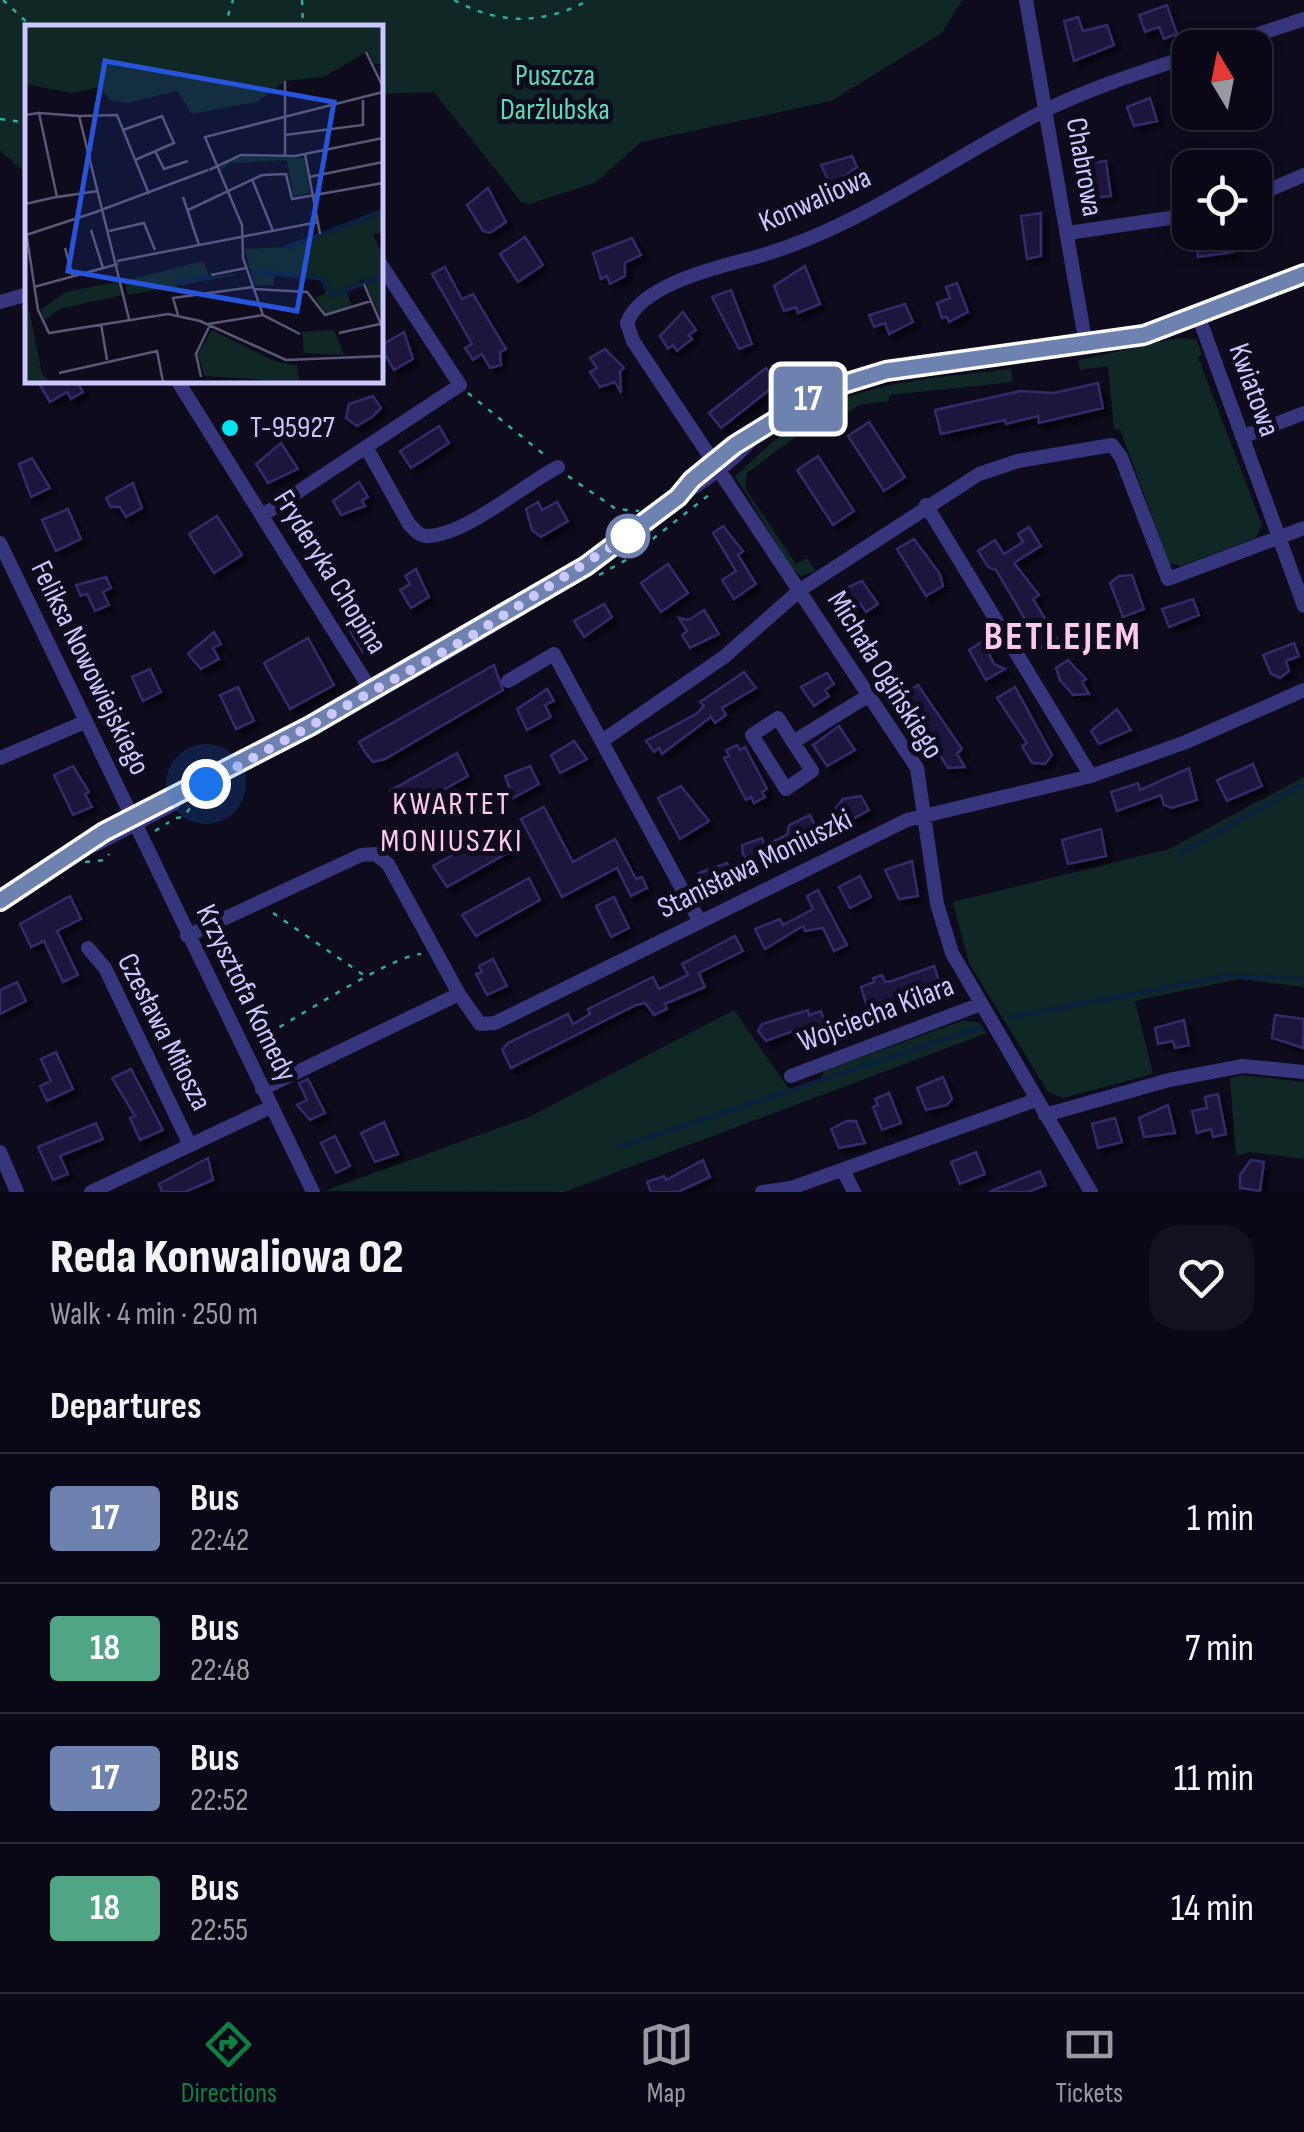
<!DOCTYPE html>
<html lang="en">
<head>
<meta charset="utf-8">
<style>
  body { margin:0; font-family:"Sofia Sans Condensed",sans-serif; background:#13111f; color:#f1f3f6; height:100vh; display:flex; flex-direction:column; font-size:38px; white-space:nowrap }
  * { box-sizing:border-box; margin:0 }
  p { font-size:32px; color:#999aa1 }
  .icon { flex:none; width:55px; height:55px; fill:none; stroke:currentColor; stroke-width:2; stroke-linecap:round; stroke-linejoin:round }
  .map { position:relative; height:1192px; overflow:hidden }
  .side { display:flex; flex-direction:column; background:#0a0816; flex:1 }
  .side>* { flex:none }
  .badge { padding:0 20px; border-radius:8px; font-size:35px; line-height:65px }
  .needle { width:65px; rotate:350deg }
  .fabs { position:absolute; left:1172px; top:30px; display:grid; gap:20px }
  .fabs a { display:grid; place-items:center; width:100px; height:100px; border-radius:20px; background:#0a0816; box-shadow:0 5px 15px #0003,0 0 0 2px #2a2935; font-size:50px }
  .you { position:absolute; width:50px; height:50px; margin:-25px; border:8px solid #fff; border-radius:50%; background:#1a73e8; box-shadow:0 0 0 15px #1a73e833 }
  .map>.badge { position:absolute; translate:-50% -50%; box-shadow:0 0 0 5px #fff }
  h2 { padding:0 50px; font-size:38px; line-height:90px }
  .round { display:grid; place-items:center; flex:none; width:105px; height:105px; border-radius:30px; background:#13111f }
  .head { display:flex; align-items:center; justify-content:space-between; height:170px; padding:0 50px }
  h1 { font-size:48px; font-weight:800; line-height:75px }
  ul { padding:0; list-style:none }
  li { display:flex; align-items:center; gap:30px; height:130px; padding:0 50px; border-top:2px solid #2a2935 }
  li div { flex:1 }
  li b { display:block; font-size:38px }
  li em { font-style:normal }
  li .badge { min-width:110px; font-weight:700; text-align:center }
  .menu { display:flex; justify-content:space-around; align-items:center; height:140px; border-top:2px solid #2a2935; background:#0a0816; font-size:28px; color:#999aa1 }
  .menu a { display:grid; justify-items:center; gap:5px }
  .menu .active { color:#0b8043 }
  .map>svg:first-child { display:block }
  .green { fill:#0f2725 }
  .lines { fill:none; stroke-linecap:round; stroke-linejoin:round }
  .stream { stroke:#0b2241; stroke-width:4 }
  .building { fill:#1e183e; stroke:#342a6a; stroke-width:2.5; filter:url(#shadow) }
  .path { stroke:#2daea2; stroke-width:2.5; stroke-dasharray:5 8; stroke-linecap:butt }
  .minor { stroke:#37367c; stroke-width:14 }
  .line-casing { stroke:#fff; stroke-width:22 }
  .line { stroke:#6d82af; stroke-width:15 }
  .walk { stroke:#ccc8ff; stroke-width:10; stroke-dasharray:0 18 }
  .poi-dot { fill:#01e2f2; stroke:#0e0b1d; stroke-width:4 }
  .stop-dot { fill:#fff; stroke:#6d82af; stroke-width:5 }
  .labels { text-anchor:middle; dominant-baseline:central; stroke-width:10; stroke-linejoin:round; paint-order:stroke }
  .park-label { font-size:30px; fill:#55deb7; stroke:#0e0b1d }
  .street-label { font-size:30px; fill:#ccc8ff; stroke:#0e0b1d }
  .poi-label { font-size:30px; fill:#ccc8ff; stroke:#0e0b1d; text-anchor:start }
  .neighbourhood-label { font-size:32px; letter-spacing:2.5px; fill:#ffcaed; stroke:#0e0b1d }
  .district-label { font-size:40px; font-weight:bold; letter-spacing:2.5px; fill:#ffcaed; stroke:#0e0b1d }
  .inset-river { fill:none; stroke:#0b2241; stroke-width:5 }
  .inset-road { fill:none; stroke:#5a5777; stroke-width:2.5 }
  .view { fill:#2654da; fill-opacity:0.15; stroke:#2654da; stroke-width:5 }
  .inset-edge { fill:none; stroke:#ccc8ff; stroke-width:5 }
</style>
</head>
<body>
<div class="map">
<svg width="1304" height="1192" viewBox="0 0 1304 1192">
  <defs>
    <filter id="shadow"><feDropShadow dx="5" dy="5" stdDeviation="2.5" flood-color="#0009"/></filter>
  </defs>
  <rect width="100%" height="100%" fill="#0e0b1d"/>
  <path class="green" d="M0 0H962L942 33 831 101 641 142 595 183 529 204 521 202 434 92 380 94V28H28L27 174 0 151Z
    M1179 338 1197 340 1202 355 1198 357 1262 525 1256 538 1181 566 1169 563 1120 429H1114L1108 366 1080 370 1078 360Z
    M1011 369 1013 381 1004 383 889 395V401L859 405 819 432 813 424 747 473 745 488 796 564 807 558 816 571 801 576 793 570 735 476C757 457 776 437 800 421 862 380 939 378 1011 369Z
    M1304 777V987L1239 979 1135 1001 1153 1074 1063 1098 1048 1092 969 963 953 902 1169 849Z
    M734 1010 791 1092 819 1082 824 1071 964 1020 980 1023 987 1033 564 1192 324 1191 529 1117Z
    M1243 1075 1304 1082V1159L1250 1152 1236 1156 1230 1078Z"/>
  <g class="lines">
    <path class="stream" d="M1181 853 1304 784
      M1009 1018 1225 976 1304 979
      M620 1147 981 1027"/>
  </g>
  <path class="building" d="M1167 5 1177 34 1164 39 1159 27 1145 32 1139 15Z
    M1078 17 1083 31 1107 25 1114 45 1074 61 1064 21Z
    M1150 98 1157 121 1134 126 1127 107Z
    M852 156 857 167 831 186 821 165Z
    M1106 161 1111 196 1088 198 1089 163Z
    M488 188 506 222 490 233 483 231 467 205Z
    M1041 213V256L1027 259 1021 216Z
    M1231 232 1234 252 1198 257 1195 235Z
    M525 237 543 265 518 282 500 254Z
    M632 238 641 255 625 263V276L610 284 607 276 601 279 593 253Z
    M805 266 820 304 798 313 796 307 784 311 774 286Z
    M445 267 462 299 473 294 506 349 500 352 501 365 490 368 482 354 473 360 465 348 472 344 432 274Z
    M957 283 968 312 949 322 947 317 942 318 937 303 950 298 946 287Z
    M731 290 752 344 739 349 712 297Z
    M905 304 913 322 889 334 885 323 874 327 869 315Z
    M683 312 696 330 689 335 692 339 677 351 673 345 668 349 660 336Z
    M404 332 413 359 394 370 380 346Z
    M605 349 624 368 620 371 621 393 615 382 600 387 590 372 597 368 590 358Z
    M766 368 778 383 721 428 709 413Z
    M37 380H76L83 392 71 399 67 392 50 402Z
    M1098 383 1103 408 1039 423 1038 416 1006 424 1005 420 941 434 935 410 1020 391 1054 393Z
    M373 396 381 408 372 417 357 426 346 418 349 404Z
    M869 422 905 477 884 491 848 436Z
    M439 426 449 443 411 468 400 451Z
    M281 443 298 469 268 483 256 464Z
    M818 456 854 511 833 525 797 470Z
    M32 458 50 488 31 497 19 464Z
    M359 482 368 497 362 501 365 506 341 515 333 501Z
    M133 483 142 508 126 517 120 507H111L106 498Z
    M538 502 542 510 557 502 568 521 541 537 532 530 526 509Z
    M68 509 81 539 56 551 42 520Z
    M217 516 242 555 214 573 189 534Z
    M723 526 743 551 738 555 756 584 734 599 722 580 736 571 713 533Z
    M1029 527 1041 546 1014 563 1039 595 1033 599 1057 638 1053 647 1042 648 996 570 988 567 978 551 995 540 1004 554 1023 542 1018 534Z
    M914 539 940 574 943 586 926 596 897 549Z
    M668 564 688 593 661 612 641 583Z
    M416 569 429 597 411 608 400 590 410 584 405 576Z
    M1132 575 1144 609 1123 617 1110 583 1119 576Z
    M106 577 111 588 103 592 109 605 95 611 87 594 81 596 76 585Z
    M862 581 878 604 866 612 860 603 850 611 836 592Z
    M1193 599 1199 615 1169 627 1162 609Z
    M604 604 612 617 584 637 574 621Z
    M704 610 719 634 690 648 682 635 687 631 679 618 689 620Z
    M368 620 381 642 363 652 350 631Z
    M214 632 221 644 213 648 219 659 201 669 188 654Z
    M308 638 334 685 290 709 264 663Z
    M983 641 994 664 1005 669 986 680 969 650Z
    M1294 643 1299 656 1286 661 1289 671 1280 678 1271 674 1263 655Z
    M1068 660 1086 679 1082 682 1089 694 1073 695 1060 680 1056 668Z
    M494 665 503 690 385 759 373 762 365 752 359 742Z
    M150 669 161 692 143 701 132 677Z
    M744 672 756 688 722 708 726 715 715 723 711 717 662 754 659 748 654 752 646 741 696 714 704 706 700 702Z
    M827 673 834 684 825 690 829 696 814 706 801 687Z
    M918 685 962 749 957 754 965 767 948 768 909 706 904 694Z
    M238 687 254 721 236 729 220 695Z
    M1015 687 1052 755 1045 764 1032 763 1022 746 1027 743 997 698Z
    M547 689 554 701 545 705 551 717 527 730 517 709Z
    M1117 709 1131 730 1099 744 1091 731Z
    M839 726 855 750 827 766 813 745Z
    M574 741 587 759 560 773 551 755Z
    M737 745 740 750 745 747 767 789 762 792 765 797 754 803 751 797 746 800 724 758 729 756 726 750Z
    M457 753 468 776 404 812 390 791Z
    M1253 764 1262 786 1227 801 1217 780Z
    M73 766 89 792 85 794 92 807 73 815 54 775Z
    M530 766 539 784 513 798 505 776Z
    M1189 768 1197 800 1172 808 1164 805 1161 795 1117 811 1111 792 1138 783 1140 790Z
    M681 786 709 821 680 839 658 798Z
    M861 796 869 810 844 824 836 808 843 799Z
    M544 807 573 862 615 839 636 879 642 877 647 888 631 896 617 868 562 897 521 819Z
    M810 815 818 831 809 838 776 852 763 864 752 866 743 854 742 845 762 838 765 845 787 835 789 825Z
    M501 828 511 851 447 887 433 866Z
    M1101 829 1106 856 1068 864 1062 840Z
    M912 861 918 896 899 899 885 870Z
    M727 863 733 876 707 891 699 873Z
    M860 876 871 897 850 908 839 887Z
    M529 878 540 900 476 936 462 915Z
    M818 890 847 945 834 951 823 928 805 931 803 926 765 949 755 929 780 919 783 925 813 909 807 896Z
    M70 896 81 919 57 931 78 975 63 982 44 941 31 947 20 924Z
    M614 897 629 928 611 937 596 906Z
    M735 936 743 951 699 973 705 987 665 1004 667 1009 654 1015 645 1003 636 1005 511 1068 502 1050 508 1043 568 1014 573 1024 590 1014 588 1009 653 977 659 989 688 975 682 964Z
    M493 959 507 986 487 995 476 974 482 972 479 966Z
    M934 966 942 989 929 994 927 988 898 998 901 1004 868 1010 861 987 874 982 873 978 882 975 885 982 892 981Z
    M17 982 26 1001 0 1014V990Z
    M808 1010 809 1015 821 1011 827 1031 815 1035 808 1027 801 1028 766 1041 758 1031 762 1024Z
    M1275 1015 1304 1019 1303 1048 1272 1038Z
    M1184 1020 1189 1045 1175 1048 1173 1041 1158 1044 1155 1028Z
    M56 1052 73 1089 47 1101 40 1086 51 1081 41 1059Z
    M131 1069 163 1130 140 1140 130 1118 135 1116 112 1078Z
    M943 1077 952 1099 947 1105 926 1110 917 1088Z
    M308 1079 325 1113 310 1120 297 1105 307 1100 299 1083Z
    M889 1093 901 1123 882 1130 873 1107 878 1105 875 1099Z
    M1218 1094 1226 1134 1213 1137 1211 1129 1197 1133 1192 1111 1207 1108 1205 1097Z
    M1168 1105 1175 1133 1144 1137 1139 1118Z
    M1115 1118 1122 1142 1098 1148 1092 1124Z
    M847 1121H856L865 1143 839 1148 831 1129Z
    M384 1122 398 1154 375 1162 361 1133Z
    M96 1123 103 1139 60 1156 68 1174 53 1180 38 1147Z
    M335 1136 350 1166 336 1173 321 1143Z
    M976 1152 985 1174 960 1184 951 1162Z
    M208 1158 213 1180 185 1192H162L159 1184Z
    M703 1160 710 1177 678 1192H651L647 1182 664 1176 666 1180Z
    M1251 1160 1264 1162 1260 1191 1240 1188V1175Z
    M1040 1171 1046 1185 1028 1192H989Z"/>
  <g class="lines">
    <path class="path" d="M3 0 33 28
      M302 0 303 28
      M454 0C499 25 543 25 589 0
      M224 28 233 0
      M0 119 21 122 28 129
      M468 393 547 457
      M568 476 616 509 639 511
      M599 575 626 560 710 494
      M176 818 183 817 192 806
      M155 831 169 822
      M85 862 105 860 109 854
      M273 913 365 976
      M257 1040C289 1023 394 954 421 954"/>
    <path class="minor" d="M1026 0 1086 345
      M1217 48 1304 19
      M1255 196 1304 175
      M1068 233 1190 215
      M0 302 28 294
      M1198 315 1304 606
      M177 380 372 692
      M1242 437 1304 413
      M366 447 409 524C415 530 420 537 429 536 467 534 523 485 558 467
      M682 493 735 445 804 401 844 382 911 367 1144 335 1304 274
      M926 505 1091 776
      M263 515 460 385 380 263
      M0 543 313 1192
      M508 681 554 654 700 922
      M602 741 724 657 800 590 979 474 1018 461 1112 445 1121 457 1168 579 1304 528
      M793 742 812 771 786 789 752 735 778 718 793 742 871 694
      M0 758 85 722
      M95 845 173 804
      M0 901C36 877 71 852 108 830 145 808 186 794 224 774 373 694 528 615 661 511 693 485 729 469 755 435
      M187 936 361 855 375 854 388 864 459 994
      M88 948 105 968 189 1143
      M791 1076 981 1004
      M262 1089 459 994 480 1024 495 1023 907 820 1091 776 1186 742 1304 690
      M1045 1115 1169 1080 1243 1066 1304 1072
      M0 1152 17 1192
      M843 1170 854 1192
      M91 1192 271 1107
      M762 1192 791 1188 1036 1100
      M1091 1192 952 953 937 904 917 768 633 341 627 323C640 285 718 267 752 258 858 230 949 158 1046 110 1093 87 1141 72 1190 56"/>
  </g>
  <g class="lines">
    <defs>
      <path id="line" d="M0 901 104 832 310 726 586 566 678 497 692 480 735 445 824 390 886 371 1144 335 1304 274"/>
    </defs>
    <use href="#line" class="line-casing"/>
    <use href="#line" class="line"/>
    <path class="walk" d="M206 784 468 638 628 536"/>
  </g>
  <circle class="poi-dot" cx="230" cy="428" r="10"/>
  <circle class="stop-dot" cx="628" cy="536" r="20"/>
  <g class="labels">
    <g class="park-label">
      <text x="555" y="76">Puszcza<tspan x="555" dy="34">Darżlubska</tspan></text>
    </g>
    <g class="street-label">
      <text transform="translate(1084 167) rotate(80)">Chabrowa</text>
      <text transform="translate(815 200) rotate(-24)">Konwaliowa</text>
      <text transform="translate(1254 390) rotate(70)">Kwiatowa</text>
      <text transform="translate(330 572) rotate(58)">Fryderyka Chopina</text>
      <text transform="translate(90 668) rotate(64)">Feliksa Nowowiejskiego</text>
      <text transform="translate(885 675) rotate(58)">Michała Ogińskiego</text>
      <text transform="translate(755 864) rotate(-26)">Stanisława Moniuszki</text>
      <text transform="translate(246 993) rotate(64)">Krzysztofa Komedy</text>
      <text transform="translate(876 1014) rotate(-21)">Wojciecha Kilara</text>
      <text transform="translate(164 1032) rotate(63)">Czesława Miłosza</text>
    </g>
    <g class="poi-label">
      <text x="250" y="428">T-95927</text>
    </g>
    <g class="neighbourhood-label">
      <text x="452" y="804">KWARTET<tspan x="452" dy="37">MONIUSZKI</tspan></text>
    </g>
    <g class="district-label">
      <text x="1063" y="637">BETLEJEM</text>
    </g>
  </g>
  <g transform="translate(25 25)">
    <rect width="358" height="358" fill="#0e0b1d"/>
    <path d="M0 0H357V39H349L343 26 299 52 260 56 232 77 166 89 153 66 102 78 85 75 75 62 46 68 0 59ZM219 132 279 133 285 168 268 171 262 135 206 138 196 145 204 162 194 143 207 135ZM357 186V207L348 209 357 230V295L338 253 321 266 327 282 301 289 290 273 301 268 295 255 249 247V261L230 260 219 224 259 222ZM178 236 185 252 221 248 103 270 100 256ZM95 256 98 270 34 284 20 295 15 285 41 267ZM0 266 17 348 24 357H0ZM187 305 249 336 272 341 275 357 179 351 173 329ZM309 305 319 330 279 328 277 307Z" fill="#0f2725"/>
    <path class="inset-river" d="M261 223 358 186M226 246 296 253 308 270 358 251M153 257 184 252"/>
    <path class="inset-road" d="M341 27 358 62M14 88 54 91 104 294M0 90 14 88 32 172 73 166M54 91 92 90 124 169M98 105 137 91 149 118 110 135M260 110 338 100V75M130 126 139 144 163 136M280 129 295 209M260 131V56M184 145 216 130 270 131 358 113M284 152 358 137M227 154 248 206M158 172 174 220M0 179 31 172M163 185 237 150 261 149 267 174 358 158M68 188 183 145M0 200 13 285 24 308 143 289 175 296 261 335 358 331M66 205 78 243M84 206 119 198 130 225M1 210 71 187M40 223 48 252M92 236 293 197M186 250 221 243M339 259 358 304M9 262 93 239M229 264 282 267 300 290 346 276M153 290 148 273 228 262M76 299 82 335M183 299 238 290M314 308 355 299M275 309 238 290 218 233 217 200 180 112 358 67M34 348 132 326 138 357M176 352 171 329 185 300"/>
    <path class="view" d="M80 36 309 77 272 286 43 246Z"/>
    <rect width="358" height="358" class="inset-edge"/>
  </g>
</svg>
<div class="fabs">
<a><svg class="needle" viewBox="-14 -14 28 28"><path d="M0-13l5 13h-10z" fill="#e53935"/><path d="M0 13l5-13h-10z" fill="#999aa1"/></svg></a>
<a><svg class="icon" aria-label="locate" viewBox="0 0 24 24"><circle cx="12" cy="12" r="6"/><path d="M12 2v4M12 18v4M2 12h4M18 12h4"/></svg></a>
</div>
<div class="you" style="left:206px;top:784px"></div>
<b class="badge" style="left:808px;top:399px;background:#6d82af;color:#fff">17</b>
</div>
<section class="side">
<div class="head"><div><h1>Reda Konwaliowa 02</h1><p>Walk · 4 min · 250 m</p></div><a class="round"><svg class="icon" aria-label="heart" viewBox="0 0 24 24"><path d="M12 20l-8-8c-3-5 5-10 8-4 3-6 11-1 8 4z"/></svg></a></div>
<h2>Departures</h2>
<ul>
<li><span class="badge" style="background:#6d82af;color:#fff">17</span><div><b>Bus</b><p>22:42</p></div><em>1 min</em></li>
<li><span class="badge" style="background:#50a684;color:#fff">18</span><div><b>Bus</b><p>22:48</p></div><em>7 min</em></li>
<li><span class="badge" style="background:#6d82af;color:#fff">17</span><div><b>Bus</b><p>22:52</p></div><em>11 min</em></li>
<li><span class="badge" style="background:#50a684;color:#fff">18</span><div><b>Bus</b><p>22:55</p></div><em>14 min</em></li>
</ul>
</section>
<nav class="menu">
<a class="active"><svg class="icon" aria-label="directions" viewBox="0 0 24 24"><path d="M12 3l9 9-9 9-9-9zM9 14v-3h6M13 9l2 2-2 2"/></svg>Directions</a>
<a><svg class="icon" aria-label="map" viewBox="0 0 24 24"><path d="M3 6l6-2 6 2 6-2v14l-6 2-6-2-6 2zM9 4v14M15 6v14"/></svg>Map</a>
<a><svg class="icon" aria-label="tickets" viewBox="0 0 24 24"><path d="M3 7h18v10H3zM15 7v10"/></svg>Tickets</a>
</nav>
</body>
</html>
